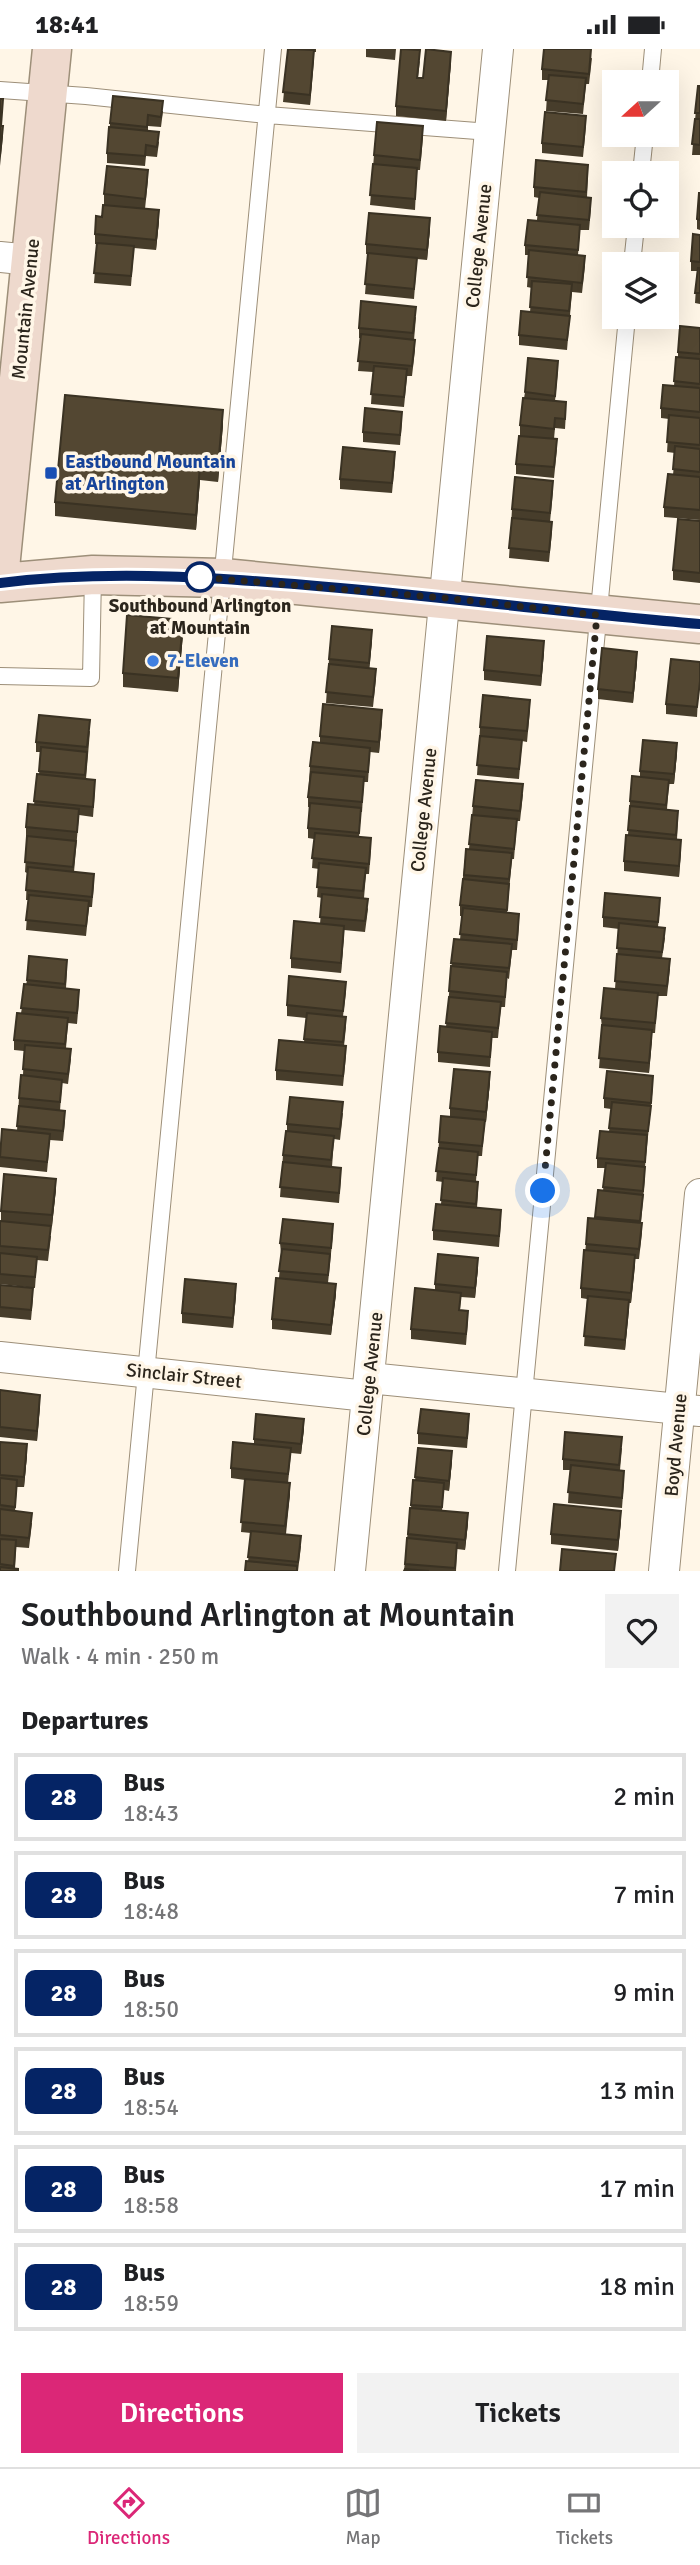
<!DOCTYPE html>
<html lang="en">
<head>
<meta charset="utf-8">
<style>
  body { margin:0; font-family:Signika,sans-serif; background:#f2f2f2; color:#202124; height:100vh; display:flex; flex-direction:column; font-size:26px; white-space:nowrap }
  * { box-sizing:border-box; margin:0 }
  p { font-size:23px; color:#757577 }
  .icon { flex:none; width:38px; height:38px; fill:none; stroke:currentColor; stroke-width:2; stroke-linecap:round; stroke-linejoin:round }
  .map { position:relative; height:1522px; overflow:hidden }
  .side { display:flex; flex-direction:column; background:#fff; flex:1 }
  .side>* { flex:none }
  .badge { padding:0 14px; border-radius:10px; font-size:24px; line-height:46px }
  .needle { width:46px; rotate:249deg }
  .buttons { position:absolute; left:602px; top:21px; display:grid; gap:14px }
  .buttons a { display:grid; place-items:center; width:77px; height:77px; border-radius:0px; background:#fff; box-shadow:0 7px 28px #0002; font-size:35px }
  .you { position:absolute; width:35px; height:35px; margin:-18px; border:5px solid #fff; border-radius:50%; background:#1a73e8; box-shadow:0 0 0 10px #1a73e833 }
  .map>.badge { position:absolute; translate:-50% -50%; box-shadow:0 0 0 4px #fff }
  h2 { padding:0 21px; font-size:26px; line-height:63px }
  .round { display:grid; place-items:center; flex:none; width:74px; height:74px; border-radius:0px; background:#f2f2f2 }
  .head { display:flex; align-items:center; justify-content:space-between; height:119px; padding:0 21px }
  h1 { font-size:33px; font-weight:600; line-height:52px }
  .primary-button { display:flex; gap:14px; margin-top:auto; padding:14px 21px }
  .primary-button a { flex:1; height:80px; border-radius:0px; background:#db2777; color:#fff; font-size:28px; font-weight:600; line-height:80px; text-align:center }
  .primary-button a+a { background:#f2f2f2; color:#202124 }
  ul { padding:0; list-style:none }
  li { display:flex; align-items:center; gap:21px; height:88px; margin:0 14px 10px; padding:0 7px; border:4px solid #e0e0e0; border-radius:0px }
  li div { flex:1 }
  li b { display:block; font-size:26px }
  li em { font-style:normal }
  li .badge { min-width:77px; font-weight:700; text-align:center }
  .status { display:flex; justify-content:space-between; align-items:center; height:49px; padding:0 35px; background:#fff; direction:ltr }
  .status svg { height:19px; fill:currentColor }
  .tab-bar { display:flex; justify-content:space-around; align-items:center; height:98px; border-top:2px solid #e0e0e0; background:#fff; font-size:19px; color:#757577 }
  .tab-bar a { display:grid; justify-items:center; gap:4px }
  .tab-bar .on { color:#db2777 }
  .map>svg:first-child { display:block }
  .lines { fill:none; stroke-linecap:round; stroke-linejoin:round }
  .lane-casing { stroke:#9d8f79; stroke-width:18 }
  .street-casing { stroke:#9d8f79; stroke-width:32 }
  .secondary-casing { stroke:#9d8f79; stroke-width:41 }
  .lane { stroke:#fff; stroke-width:16 }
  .street { stroke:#fff; stroke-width:30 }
  .secondary { stroke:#eed9cd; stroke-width:38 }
  .wall { fill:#473d2b }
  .shaded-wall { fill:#3a3223 }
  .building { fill:#534732; stroke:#3a3223; stroke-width:2 }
  .line-casing { stroke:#fff; stroke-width:16 }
  .line { stroke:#052465; stroke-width:10 }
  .walk { stroke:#2b251c; stroke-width:7; stroke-dasharray:0 12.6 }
  .transit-dot { fill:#1a4fb4; stroke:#fff6e7; stroke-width:2.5 }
  .stop-dot { fill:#fff; stroke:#052465; stroke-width:3.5 }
  .shop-dot { fill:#3f7fe0; stroke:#fff6e7; stroke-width:2.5 }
  .labels { text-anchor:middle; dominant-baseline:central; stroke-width:7; stroke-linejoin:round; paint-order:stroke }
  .street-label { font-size:19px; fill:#2b251c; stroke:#fff6e7 }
  .transit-label { font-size:19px; font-weight:bold; fill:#164399; stroke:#fff6e7; text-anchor:start }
  .stop-label { font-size:19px; font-weight:bold; fill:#2b251c; stroke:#fff6e7 }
  .shop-label { font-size:19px; font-weight:bold; fill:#366cbe; stroke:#fff6e7; text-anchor:start }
</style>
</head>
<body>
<div class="status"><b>18:41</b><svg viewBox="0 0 49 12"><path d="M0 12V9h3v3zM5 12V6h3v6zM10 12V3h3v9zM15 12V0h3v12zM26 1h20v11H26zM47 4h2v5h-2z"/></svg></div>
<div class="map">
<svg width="700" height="1522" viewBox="0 0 700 1522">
  <rect width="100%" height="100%" fill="#fff6e7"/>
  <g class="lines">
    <defs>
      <path id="lane" d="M650 33 653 0
        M0 41 86 47 267 66 490 83
        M641 124 645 86
        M632 215 636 177
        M0 627 91 629 93 526
        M127 1522 273 0
        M507 1522 627 268"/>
      <path id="street" d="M0 208 31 211
        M0 1308 367 1347
        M369 1329 700 1362
        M350 1522 498 0
        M664 1522 700 1145"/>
      <path id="secondary" d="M0 519 52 0
        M0 534 93 526 223 529 700 575"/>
    </defs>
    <use href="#lane" class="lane-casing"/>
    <use href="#street" class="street-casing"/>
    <use href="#secondary" class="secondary-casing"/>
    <use href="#lane" class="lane"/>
    <use href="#street" class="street"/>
    <use href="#secondary" class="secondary"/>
  </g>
  <path class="wall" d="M288 0H316V3H314L310 56 283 53Z
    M366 0H396L395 11 366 8Z
    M592 9 589 35H586L583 65 546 62 548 31H542V20Z
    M420 11 418 29H423L451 13 446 72 396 67V57Z
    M698 37H700V106H692Z
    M113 47 163 62 161 78 148 77V82L159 93 157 108 146 107 145 117 107 114V104Z
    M586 77 583 108 542 104V94Z
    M423 88 420 121H417L415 161 370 156 374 106Z
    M588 126 587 148 591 159 589 181H580L578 206 585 217 582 244 572 243 567 301 519 296V286L530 263 532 239 527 238 529 206H525V196L537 171 539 149 534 148V138Z
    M148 131 145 160 104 156V145Z
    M700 144V181L697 180V170Z
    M159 172 156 201 134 199 131 237 94 234 97 195H95V185Z
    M430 180 427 211 417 210 414 250 365 245 368 205H366V195Z
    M700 186V255L695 254 697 222H691V212Z
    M416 268 414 291 415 301 412 327H407L404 358 371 355 373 323 358 322 361 289H359V279Z
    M700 279V471L664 468V458L673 426 675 404 667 403 669 370 661 369V359L674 337 676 308H678V303Z
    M558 322 555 352 566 363 565 380 555 379 554 390 520 387V376L525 343Z
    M402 373 400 396 363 393V383Z
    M223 376 218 433 200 431 196 481 55 467V453Z
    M557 400 554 429 516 425V415Z
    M395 413 392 444 340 440V430Z
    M553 442 550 473 552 483 549 513 509 509 512 460Z
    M700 472V534L673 531V521Z
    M183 585 178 643 123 638V624Z
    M372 591 369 619 376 630 373 658 326 654 329 610Z
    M544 602 541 637 484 631V621Z
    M637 613 633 654 598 650V640Z
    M700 613 697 668 666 665V655Z
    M530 661 527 693 522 692 519 730 477 726 480 678Z
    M382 671 379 704 370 703 368 733H364L362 763H361L359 788 371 799 369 825H366L364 849 368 860 365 883 344 881 341 924 291 919V909L320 875 322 849 317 848 319 820 312 819 314 790 308 789V779L310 758H308V748L310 717 320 694V687Z
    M90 682 86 730 95 741 93 768 79 766 74 823 94 835 92 858H89L86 887 26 881 28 851H26L27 824 25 823 27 789 26 788V778L34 756 37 725H39L41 703H36V693Z
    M677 704 674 735H669L667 760 678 772 677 790 681 801 679 828 624 822V812L628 786 630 752 640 728V722Z
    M523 745 520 772H517L514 810H512L507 864 519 875 517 901H512L509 930 507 929 505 958H501L498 989H492L490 1018 438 1013V1003L446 978 454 890 460 891 462 867H460V856L466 800H469L473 757Z
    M660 859 658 878 665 889 662 909 670 920 667 947H658L655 984H652L649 1024 599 1019 602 979 601 969 615 940 619 880 603 878V868Z
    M67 921 66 939 79 951 77 975 68 974 66 999 71 1010 68 1035 62 1034 60 1062 65 1072 63 1092 50 1091 47 1123 0 1118V1100L17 1082 19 1049 23 1026 24 1002 14 1001V991L21 964 27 931Z
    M346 943 343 967 346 978 344 997 346 1007 343 1037 276 1031V1021L304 993 306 969 287 967V956Z
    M490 1033 486 1073H485L482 1107H478L476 1132 478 1143 477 1159 501 1172 499 1198 433 1191V1181L441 1155 443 1133 436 1132 439 1093 450 1068V1059Z
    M653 1037 645 1118V1128L641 1174 642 1184 639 1210H635L631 1254H629L625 1301 584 1297 587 1250 581 1249V1239L586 1195 595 1169 598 1141 603 1142 605 1119H597V1109L609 1083 611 1060 604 1059V1049Z
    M343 1064 340 1091 334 1090 332 1118 341 1129 339 1154 280 1148 283 1106 287 1082V1075Z
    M56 1140 52 1177 1 1172V1162Z
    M0 1172 51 1187 48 1212 37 1211 35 1239 0 1235Z
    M333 1185 328 1234 336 1245 331 1286 272 1280V1270L279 1229 281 1204 280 1194Z
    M478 1219 475 1249 461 1248 460 1261 468 1272 466 1296 411 1290V1280L435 1241V1235Z
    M0 1236 33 1249 31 1271 0 1268Z
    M236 1245 233 1279 182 1274V1264Z
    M0 1341 40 1356 37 1392 0 1388Z
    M469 1375 467 1399 418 1395V1384Z
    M304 1380 301 1405 291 1404 288 1434 290 1445 286 1485 301 1497 298 1522H245L248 1513 251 1484 241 1483 245 1431 231 1429V1419L254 1395V1390Z
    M0 1393 27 1406 24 1438H17L15 1462 32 1474 29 1499 16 1498 15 1520 0 1522Z
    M418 1399 452 1412 449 1442 444 1441 442 1462 468 1474 465 1501 457 1500 456 1522H404L410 1459H411L413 1431 415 1432Z
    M622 1399 620 1421 624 1432 622 1459 568 1454 570 1421H563V1410Z
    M621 1472 618 1502 551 1495V1485Z"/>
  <path class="shaded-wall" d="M314 1V11L310 56V46Z
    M451 3V13L446 72V62Z
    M3 77V87L0 117V106Z
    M159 161V172L156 201V191Z
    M430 169V180L427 211V201Z
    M223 361V376L218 433V418Z
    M200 416V431L196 481V466Z
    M183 571V585L178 643V629Z
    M372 581V591L369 624V614Z
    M544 592V602L541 637V627Z
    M637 603V613L633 654V644Z
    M382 661V671L379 704V693Z
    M677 694V704L674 735V725Z
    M681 791V801L679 828V817Z
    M344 877V887L341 924V914Z
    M652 981V991L649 1024V1014Z
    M490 1023V1033L486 1073V1063Z
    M56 1130V1140L52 1177V1166Z
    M635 1206V1217L631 1254V1244Z
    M478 1209V1219L475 1249V1239Z
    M236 1235V1245L233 1279V1269Z
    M336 1235V1245L331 1286V1276Z
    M629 1251V1261L625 1301V1291Z
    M40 1346V1356L37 1392V1382Z
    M304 1370V1380L301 1405V1395Z
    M27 1395V1406L24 1438V1428Z
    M452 1402V1412L449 1442V1432Z
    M290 1434V1445L285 1488V1477Z
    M621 1462V1472L618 1502V1491Z
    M468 1464V1474L465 1501V1491Z"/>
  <path class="building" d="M288 0 314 1 310 46 283 43Z
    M401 0 420 1 417 29H423L426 0 451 3 446 62 396 57Z
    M544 0H591L589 25 542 20Z
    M549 26 586 29 583 55 546 51Z
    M698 37H700V64H695Z
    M113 47 163 52 161 68 148 66 147 78 110 74Z
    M0 50H3L1 77H0Z
    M545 63 586 67 583 98 542 94Z
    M695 70H700V96L692 95Z
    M377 73 423 77 420 111 374 106Z
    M0 77H3L0 106Z
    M109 78 159 83 157 98 146 96 145 107 107 104Z
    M536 111 588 116 586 143 534 138Z
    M373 115 417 119 415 150 370 146Z
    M107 117 148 121 145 150 104 145Z
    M540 143 591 149 589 171 537 166Z
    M699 144H700V171L697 170Z
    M103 156 159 161 156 191 95 185 96 167 102 168Z
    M369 164 430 169 427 201 366 195Z
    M528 171 580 176 578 201 525 196Z
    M693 185 700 186V213L691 212Z
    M97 194 134 197 131 227 94 224Z
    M529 201 585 207 582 234 527 228Z
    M368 204 417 209 414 240 365 235Z
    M698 219H700V244H695Z
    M532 232 572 235 569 262 530 258Z
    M361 252 416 258 413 284 359 279Z
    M521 262 570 267 567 291 519 286Z
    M680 277 700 279V305L678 303Z
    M361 285 415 291 412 317 358 312Z
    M676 308 700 310V335L674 332Z
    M528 309 558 312 555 347 525 343Z
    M374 317 407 320 404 348 371 345Z
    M663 336 700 339V363L661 359Z
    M65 346 223 361 218 418 200 416 196 466 55 453Z
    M523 349 566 353 565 370 555 369 554 380 520 376Z
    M365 359 402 363 400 386 363 383Z
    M669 366 700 369V396L667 393Z
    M519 387 557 390 554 418 516 415Z
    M675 397 700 400V423L673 420Z
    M343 398 395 403 392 434 340 430Z
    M668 425 700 428V461L664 458Z
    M515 428 553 432 550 464 512 460Z
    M512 469 552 473 549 503 509 499Z
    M678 470 700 472V524L673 521Z
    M127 566 183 571 178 629 123 624Z
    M332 577 372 581 369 614 329 610Z
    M487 587 544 592 541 627 484 621Z
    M602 599 637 603 633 644 598 640Z
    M671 610 700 613V632L697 658 666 655Z
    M329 615 376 620 373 648 326 643Z
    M483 646 530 651 527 682 480 678Z
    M323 655 382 661 379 693 320 687Z
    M39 666 90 671 87 698 36 693Z
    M480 687 522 691 519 720 477 716Z
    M643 691 677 694 674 725 640 722Z
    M313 693 370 699 368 723 310 717Z
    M41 698 87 703 85 726 39 722Z
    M311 723 364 728 362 753 308 748Z
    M37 725 95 731 93 758 34 752Z
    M632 727 669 731 666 756 630 752Z
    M476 731 523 735 520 762 473 757Z
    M310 754 361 759 359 784 308 779Z
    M28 755 79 760 77 783 26 778Z
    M630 757 678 762 676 786 628 781Z
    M472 766 517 770 514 800 469 795Z
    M315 784 371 789 369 815 312 809Z
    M626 786 681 791 679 817 624 812Z
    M27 787 76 792 73 818 25 813Z
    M466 800 512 804 509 830 464 826Z
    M319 814 366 819 363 842 317 838Z
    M28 818 94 825 92 848 26 841Z
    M463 830 509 835 507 861 460 856Z
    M605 844 660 849 658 873 603 868Z
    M322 845 368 850 365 872 320 868Z
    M29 846 89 852 86 877 26 871Z
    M463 859 519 865 517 891 460 885Z
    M294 872 344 877 341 914 291 909Z
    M619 874 665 879 662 903 617 899Z
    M454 890 512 895 509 919 451 914Z
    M617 905 670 910 667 937 615 932Z
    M29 907 67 911 65 935 27 931Z
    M451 917 507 923 505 948 449 942Z
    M289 927 346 933 343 962 287 956Z
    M24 935 79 941 77 964 21 959Z
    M604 939 658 944 655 974 601 969Z
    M449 948 501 953 498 979 446 974Z
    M17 964 68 969 65 995 14 991Z
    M307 964 346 968 343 993 304 990Z
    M602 976 652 981 649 1014 599 1009Z
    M440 977 492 983 490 1008 438 1003Z
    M279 991 346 997 343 1027 276 1021Z
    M25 996 71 1000 68 1025 23 1020Z
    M454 1020 490 1023 486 1063 450 1059Z
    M607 1022 653 1027 651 1054 604 1049Z
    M21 1026 62 1031 60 1053 19 1049Z
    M290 1048 343 1053 340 1080 287 1075Z
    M612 1053 651 1057 648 1082 609 1079Z
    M19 1057 65 1062 63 1082 17 1077Z
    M441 1067 485 1071 482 1097 439 1093Z
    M2 1080 50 1085 47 1113 0 1108Z
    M286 1082 334 1087 331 1111 283 1106Z
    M600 1082 647 1086 645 1113 597 1109Z
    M439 1099 478 1103 476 1126 436 1122Z
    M283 1113 341 1119 339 1144 280 1138Z
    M606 1114 645 1118 643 1142 603 1138Z
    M4 1125 56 1130 52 1166 1 1162Z
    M443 1129 478 1133 476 1155 441 1151Z
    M598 1141 643 1146 640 1172 595 1168Z
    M436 1155 501 1161 499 1187 433 1181Z
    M588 1169 642 1174 639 1200 586 1195Z
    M283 1170 333 1175 331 1199 280 1194Z
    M0 1172 51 1177 48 1201 0 1197Z
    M282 1200 330 1205 328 1226 279 1222Z
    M584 1201 635 1206 631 1244 581 1239Z
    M0 1204 37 1208 35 1228 0 1225Z
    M438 1205 478 1209 475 1239 435 1235Z
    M276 1229 336 1235 331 1276 272 1270Z
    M185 1230 236 1235 233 1269 182 1264Z
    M0 1236 33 1239 31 1261 0 1258Z
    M415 1239 461 1244 459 1261 468 1262 466 1285 411 1280Z
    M588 1247 629 1251 625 1291 584 1287Z
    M0 1341 40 1346 37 1382 0 1378Z
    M421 1360 469 1365 467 1389 418 1384Z
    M256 1365 304 1370 301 1395 254 1390Z
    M565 1383 622 1388 619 1416 563 1410Z
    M0 1393 27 1395 24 1428 0 1426Z
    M233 1393 291 1399 288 1425 231 1419Z
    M418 1399 452 1402 449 1432 415 1428Z
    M571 1416 624 1422 622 1449 568 1443Z
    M0 1429 17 1431 15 1458 0 1456Z
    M245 1430 290 1434 285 1477 241 1473Z
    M413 1431 444 1434 442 1458 411 1456Z
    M554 1455 621 1462 618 1491 551 1485Z
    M410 1459 468 1464 465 1491 408 1485Z
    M0 1460 32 1464 29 1489 0 1486Z
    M251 1482 301 1487 298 1513 248 1508Z
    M407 1489 457 1494 455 1519 405 1515Z
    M0 1490 16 1491 14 1517 0 1515Z
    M562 1500 616 1505 614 1522H560Z
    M246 1512 297 1517V1522H245Z
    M0 1518 18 1520V1522H0Z
    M405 1520 429 1522H404Z"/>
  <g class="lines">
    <defs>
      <path id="line" d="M0 534C113 520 226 529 340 539 460 550 580 565 700 575"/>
    </defs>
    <use href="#line" class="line-casing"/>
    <use href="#line" class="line"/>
    <path class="walk" d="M200 528H197L445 549 597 566 543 1142"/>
  </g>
  <rect class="transit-dot" x="44" y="417" width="14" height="14" rx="3.5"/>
  <circle class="stop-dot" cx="200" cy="528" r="14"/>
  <circle class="shop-dot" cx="153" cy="612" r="7"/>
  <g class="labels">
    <g class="street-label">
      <text transform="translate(479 197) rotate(-84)">College Avenue</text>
      <text transform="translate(26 260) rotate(-84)">Mountain Avenue</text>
      <text transform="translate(424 761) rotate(-84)">College Avenue</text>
      <text transform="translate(370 1325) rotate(-84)">College Avenue</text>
      <text transform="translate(184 1327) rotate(6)">Sinclair Street</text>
      <text transform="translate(676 1396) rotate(-85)">Boyd Avenue</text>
    </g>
    <g class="transit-label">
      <text x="65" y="413">Eastbound Mountain<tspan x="65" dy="22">at Arlington</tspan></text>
    </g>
    <g class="stop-label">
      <text x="200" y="557">Southbound Arlington<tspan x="200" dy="22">at Mountain</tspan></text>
    </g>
    <g class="shop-label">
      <text x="167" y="612">7-Eleven</text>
    </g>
  </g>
</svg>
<div class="buttons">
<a><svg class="needle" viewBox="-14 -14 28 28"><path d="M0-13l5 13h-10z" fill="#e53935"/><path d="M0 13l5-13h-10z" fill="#757577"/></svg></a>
<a><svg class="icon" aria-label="locate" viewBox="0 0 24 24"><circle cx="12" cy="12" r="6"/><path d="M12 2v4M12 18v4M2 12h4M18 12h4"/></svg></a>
<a><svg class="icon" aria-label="layers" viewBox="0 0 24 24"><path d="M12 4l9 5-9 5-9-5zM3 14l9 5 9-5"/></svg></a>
</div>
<div class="you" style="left:543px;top:1142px"></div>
</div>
<section class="side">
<div class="head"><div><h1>Southbound Arlington at Mountain</h1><p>Walk · 4 min · 250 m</p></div><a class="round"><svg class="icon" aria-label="heart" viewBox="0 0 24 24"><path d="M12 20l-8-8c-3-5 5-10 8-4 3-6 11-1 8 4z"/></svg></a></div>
<h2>Departures</h2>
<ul>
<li><span class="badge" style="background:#052465;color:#fff">28</span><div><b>Bus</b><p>18:43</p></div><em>2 min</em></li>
<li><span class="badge" style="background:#052465;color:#fff">28</span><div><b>Bus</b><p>18:48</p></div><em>7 min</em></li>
<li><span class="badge" style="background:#052465;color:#fff">28</span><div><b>Bus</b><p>18:50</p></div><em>9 min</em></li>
<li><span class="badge" style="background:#052465;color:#fff">28</span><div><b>Bus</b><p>18:54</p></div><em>13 min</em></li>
<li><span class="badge" style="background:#052465;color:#fff">28</span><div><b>Bus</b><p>18:58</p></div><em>17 min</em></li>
<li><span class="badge" style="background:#052465;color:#fff">28</span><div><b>Bus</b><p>18:59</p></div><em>18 min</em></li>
</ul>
<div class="primary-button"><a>Directions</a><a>Tickets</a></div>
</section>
<nav class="tab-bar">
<a class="on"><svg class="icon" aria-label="directions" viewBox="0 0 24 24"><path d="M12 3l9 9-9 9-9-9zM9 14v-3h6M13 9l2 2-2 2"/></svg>Directions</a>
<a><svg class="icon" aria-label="map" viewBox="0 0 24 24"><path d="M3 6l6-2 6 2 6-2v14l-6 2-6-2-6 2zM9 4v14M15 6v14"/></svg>Map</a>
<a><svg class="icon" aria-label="tickets" viewBox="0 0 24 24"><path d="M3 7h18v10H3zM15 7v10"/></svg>Tickets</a>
</nav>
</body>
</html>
